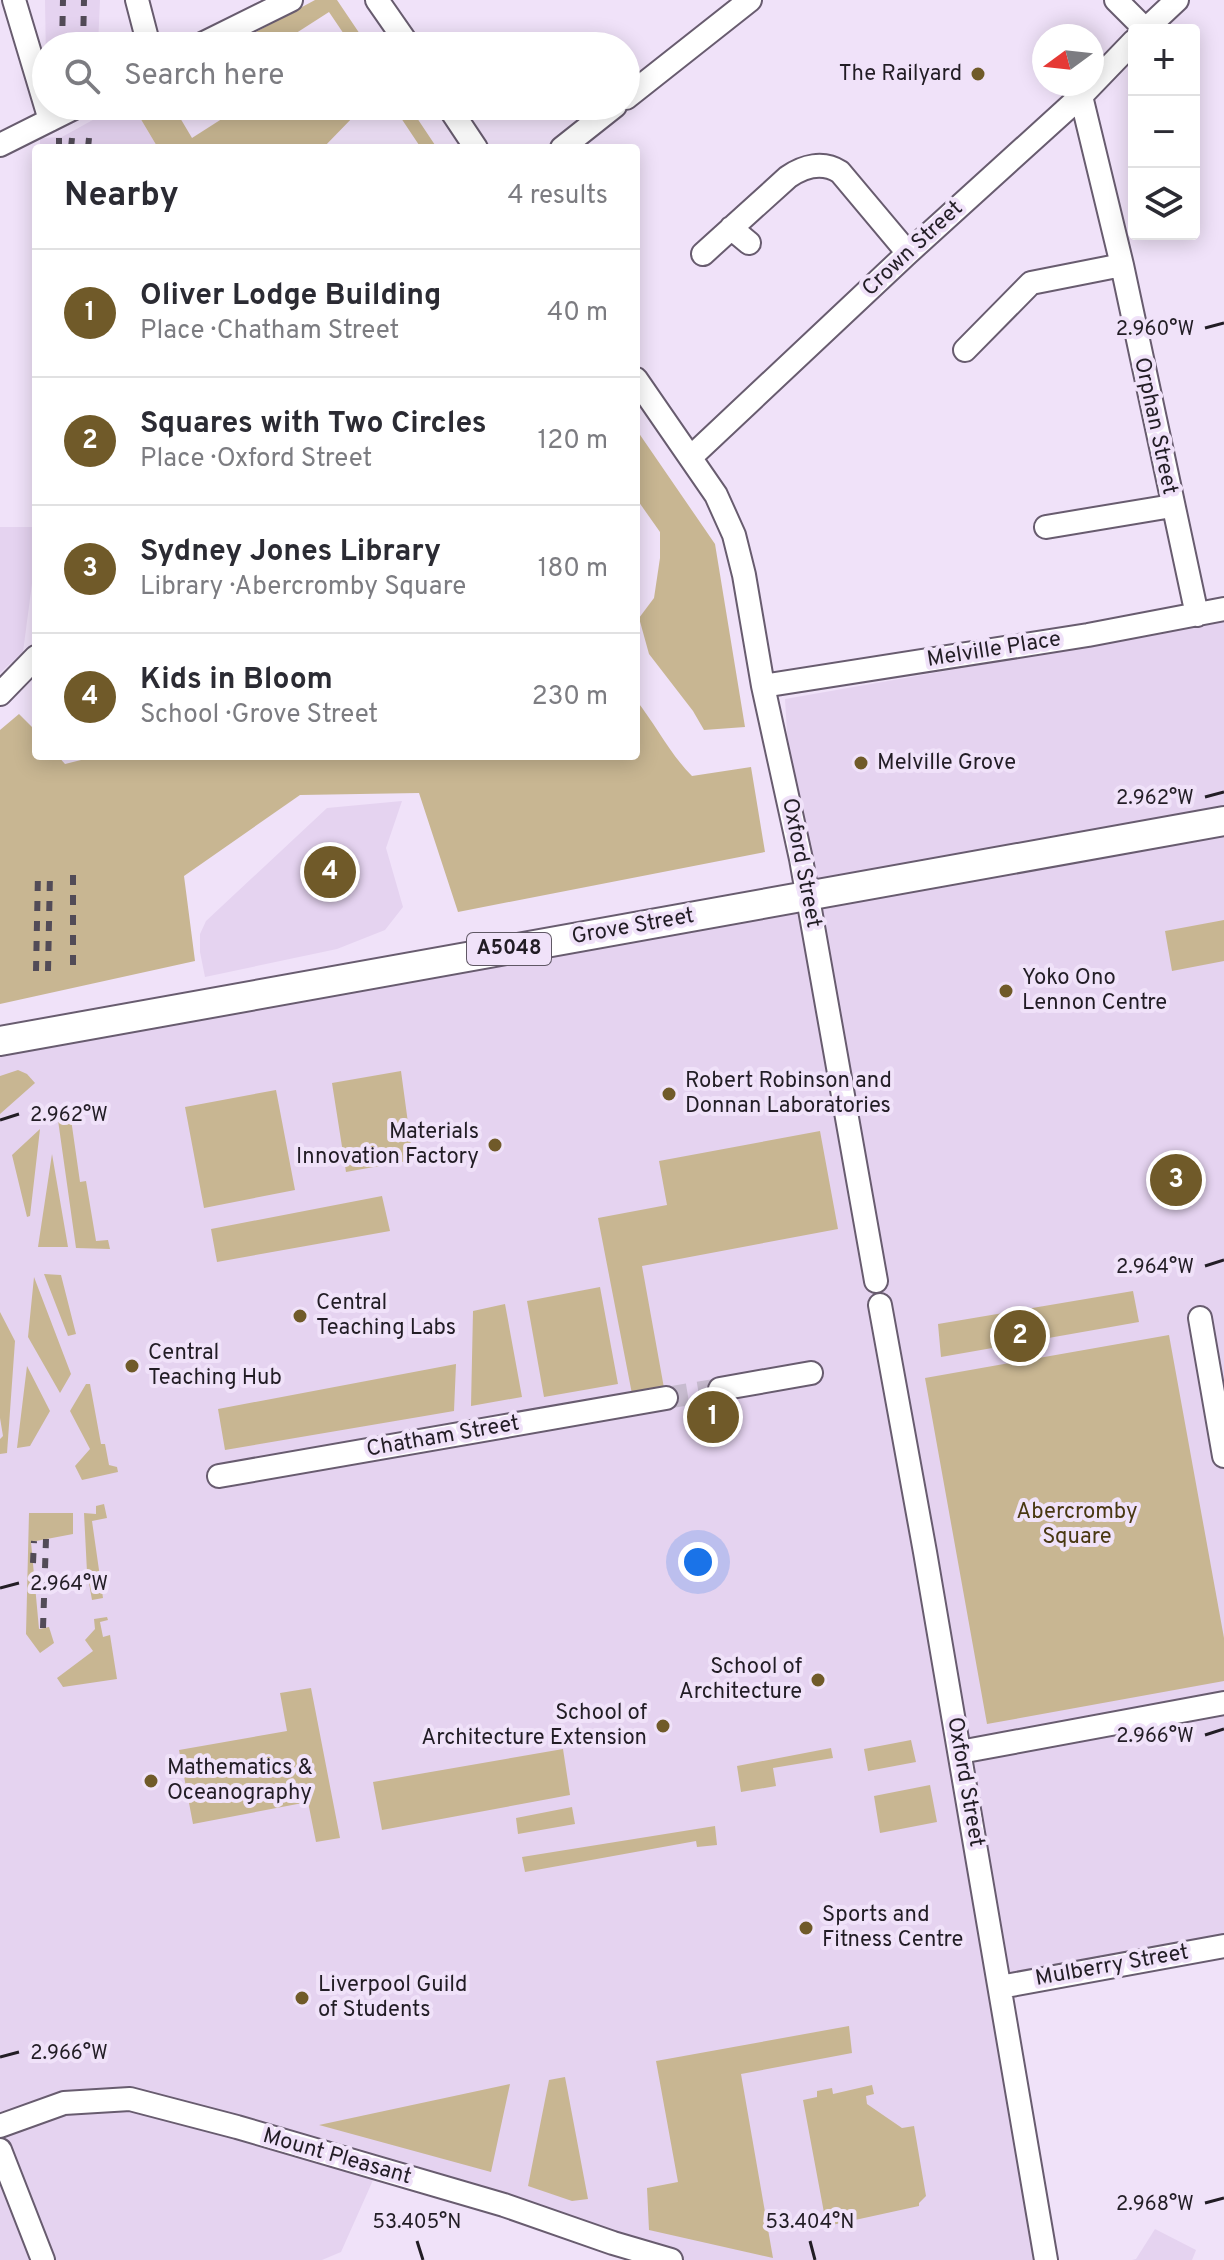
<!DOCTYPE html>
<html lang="en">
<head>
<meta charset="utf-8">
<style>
	body { margin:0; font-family:Overpass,sans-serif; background:#f2f2f3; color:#2b2b33 }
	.controls { position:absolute; right:24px; top:24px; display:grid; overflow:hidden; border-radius:8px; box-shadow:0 4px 20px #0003 }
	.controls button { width:72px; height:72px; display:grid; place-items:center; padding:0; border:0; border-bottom:2px solid #e1e1e2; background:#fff; color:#2b2b33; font:40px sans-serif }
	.compass { position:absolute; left:1032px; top:24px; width:72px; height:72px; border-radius:50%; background:#fff; box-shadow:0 4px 20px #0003; rotate:255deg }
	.you { position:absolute; left:698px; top:1562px; width:28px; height:28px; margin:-20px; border:6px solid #fff; border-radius:50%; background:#1a73e8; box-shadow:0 0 0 12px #1a73e833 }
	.badge { display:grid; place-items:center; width:52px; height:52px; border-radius:50%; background:#705a29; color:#fff; font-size:26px; font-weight:700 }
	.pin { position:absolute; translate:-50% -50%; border:4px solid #fff; box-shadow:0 2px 8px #0006 }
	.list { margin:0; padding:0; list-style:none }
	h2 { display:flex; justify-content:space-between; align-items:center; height:104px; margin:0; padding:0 32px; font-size:34px }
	h2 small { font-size:26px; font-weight:400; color:#7c7c81 }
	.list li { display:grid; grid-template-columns:52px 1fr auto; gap:24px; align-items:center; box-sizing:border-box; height:128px; padding:0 32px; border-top:2px solid #e1e1e2 }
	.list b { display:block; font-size:30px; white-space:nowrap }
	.list p { margin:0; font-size:26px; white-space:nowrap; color:#7c7c81 }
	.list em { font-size:26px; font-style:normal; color:#7c7c81 }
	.icon { flex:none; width:44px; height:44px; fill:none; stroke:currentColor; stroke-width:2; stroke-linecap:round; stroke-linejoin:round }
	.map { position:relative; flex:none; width:1224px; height:2260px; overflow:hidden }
	.search { position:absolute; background:#fff; box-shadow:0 4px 20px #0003; left:32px; top:32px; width:608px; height:88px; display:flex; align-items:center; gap:20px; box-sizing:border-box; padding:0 28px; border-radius:44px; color:#7c7c81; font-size:30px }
	.panel { position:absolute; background:#fff; box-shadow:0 4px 20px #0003; left:32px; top:144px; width:608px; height:616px; border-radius:8px }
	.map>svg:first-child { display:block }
	.built { fill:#e5d3f0 }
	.green { fill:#c8b692 }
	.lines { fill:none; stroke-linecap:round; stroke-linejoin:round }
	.minor-tunnel { stroke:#c7bbcf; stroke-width:22; stroke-dasharray:22 11; stroke-linecap:butt }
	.minor-casing { stroke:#685c6f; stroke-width:26 }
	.major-casing { stroke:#685c6f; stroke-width:32 }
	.minor { stroke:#fff; stroke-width:22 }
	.major { stroke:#fff; stroke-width:28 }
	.rail { stroke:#524b57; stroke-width:6; stroke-dasharray:10 10; stroke-linecap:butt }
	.ticks { fill:none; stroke:#221d25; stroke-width:3 }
	.poi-dot { fill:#705a29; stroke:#f0e2f9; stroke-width:3 }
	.labels { text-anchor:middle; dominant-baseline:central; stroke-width:8; stroke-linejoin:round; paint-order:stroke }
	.shield { fill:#f0e2f9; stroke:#605865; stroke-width:2 }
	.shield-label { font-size:20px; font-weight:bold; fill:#221d25 }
	.poi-label { font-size:22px; fill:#221d25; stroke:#f0e2f9; text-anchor:start }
	.street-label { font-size:22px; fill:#221d25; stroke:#f0e2f9 }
	.park-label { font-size:22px; fill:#493812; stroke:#f0e2f9 }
	.ticks-label { font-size:20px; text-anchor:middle; fill:#221d25; stroke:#f0e2f9; stroke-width:8; stroke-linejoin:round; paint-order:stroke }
</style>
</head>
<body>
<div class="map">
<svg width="1224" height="2260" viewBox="0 0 1224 2260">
	<rect width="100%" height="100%" fill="#f0e2f9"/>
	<path class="built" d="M 45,0 L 100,0 L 98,46 L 46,46 L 46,62 Z
		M 118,106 L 133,106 L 158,148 L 40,148 L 40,138 L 62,137 Z
		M 36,386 L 36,576 L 33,576 L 23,652 L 0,673 L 0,527 L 34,527 Z
		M 1224,622 L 1224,1946 L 1000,1987 L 1046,2260 L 671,2260 L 378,2169 L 341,2252 L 322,2260 L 0,2260 L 0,1046 L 807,894 L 792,813 L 785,699 Z
		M 402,801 L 386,848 L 403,907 L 385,930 L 337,949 L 205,977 L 200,952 L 200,934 L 206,921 L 327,808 Z
		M 1155,2229 L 1196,2250 L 1192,2260 L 1132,2260 L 1136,2259 Z"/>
	<path class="green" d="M 315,0 L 337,0 L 368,46 L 352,46 L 329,12 L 276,46 L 230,46 Z
		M 133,106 L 183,106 L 176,111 L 192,138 L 242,106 L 351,106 L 356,114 L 323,148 L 158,148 Z
		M 393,106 L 409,106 L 437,148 L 421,148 Z
		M 636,429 L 715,544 L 745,727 L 704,730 L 693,711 L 649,654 L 639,618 L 654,598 L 660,558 L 660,532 L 636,498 Z
		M 636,700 C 656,725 670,754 692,776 L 751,767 L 765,852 L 458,912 L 419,793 L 300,795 L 184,876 L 195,961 L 0,1004 L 0,730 L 19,714 L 36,731 L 36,756 L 58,756 L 65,764 L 97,756 L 636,756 Z
		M 1224,920 L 1224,961 L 1172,971 L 1165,931 Z
		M 18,1070 L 27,1074 L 35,1083 L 0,1114 L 0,1076 Z
		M 401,1071 L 413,1160 L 346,1172 L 332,1083 Z
		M 276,1090 L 295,1190 L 204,1208 L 185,1107 Z
		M 66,1104 L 70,1112 L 80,1182 L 86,1181 L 96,1241 L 108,1240 L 110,1249 L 76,1248 L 57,1113 Z
		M 40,1129 L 30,1216 L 27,1217 L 12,1155 Z
		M 820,1131 L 838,1229 L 642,1266 L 664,1388 L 632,1394 L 598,1218 L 667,1205 L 659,1161 Z
		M 52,1154 L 68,1247 L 38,1247 Z
		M 382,1196 L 390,1231 L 217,1262 L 211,1229 Z
		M 44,1274 L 61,1275 L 76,1334 L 68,1336 Z
		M 34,1277 L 71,1374 L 60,1393 L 28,1337 Z
		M 600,1287 L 618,1384 L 544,1397 L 527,1301 Z
		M 1133,1291 L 1139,1322 L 941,1357 L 938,1324 Z
		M 505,1304 L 522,1397 L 471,1406 L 473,1311 Z
		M 0,1312 L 15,1341 L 7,1453 L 0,1454 L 0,1439 L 3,1436 L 0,1418 Z
		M 1169,1335 L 1224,1638 L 1224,1681 L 987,1724 L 925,1378 Z
		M 456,1364 L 454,1411 L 225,1450 L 218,1409 Z
		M 27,1366 L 50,1411 L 30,1446 L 17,1448 Z
		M 86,1384 L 90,1384 L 101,1444 L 105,1444 L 109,1465 L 117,1467 L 118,1472 L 82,1480 L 75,1466 L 90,1449 L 70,1411 Z
		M 104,1504 L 107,1518 L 92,1521 L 103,1598 L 92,1600 L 87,1572 L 84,1513 L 96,1514 L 96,1506 Z
		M 29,1513 L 73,1513 L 73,1534 L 31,1542 L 39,1629 L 49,1627 L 54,1643 L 40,1653 L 26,1634 Z
		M 107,1617 L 108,1620 L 100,1622 L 103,1637 L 110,1635 L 117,1679 L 63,1687 L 57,1678 L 93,1651 L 85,1640 L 95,1629 L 94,1619 Z
		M 311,1688 L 340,1838 L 316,1842 L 308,1802 L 193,1824 L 179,1750 L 287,1731 L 280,1693 Z
		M 911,1740 L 916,1762 L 868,1771 L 864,1749 Z
		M 831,1748 L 833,1758 L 773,1768 L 776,1786 L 741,1792 L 737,1766 Z
		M 563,1749 L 570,1795 L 382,1830 L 373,1782 Z
		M 930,1785 L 937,1822 L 880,1833 L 874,1796 Z
		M 572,1807 L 575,1824 L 518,1834 L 516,1818 Z
		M 715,1826 L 717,1845 L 697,1847 L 696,1841 L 525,1872 L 522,1857 Z
		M 849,2026 L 852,2053 L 741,2074 L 773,2258 L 649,2230 L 647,2188 L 678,2182 L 656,2061 Z
		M 565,2077 L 588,2199 L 572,2201 L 528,2186 L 549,2080 Z
		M 510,2084 L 491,2172 L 319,2125 Z
		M 872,2085 L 874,2094 L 866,2096 L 867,2104 L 902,2128 L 914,2126 L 926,2196 L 919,2203 L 919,2206 L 832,2225 L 830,2217 L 825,2218 L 803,2100 L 817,2097 L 817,2091 L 832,2088 L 833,2094 Z"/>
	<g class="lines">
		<path class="minor-tunnel" d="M 666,1398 L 720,1389"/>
		<g class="minor-casing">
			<path id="minor" d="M 14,0 L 50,120
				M 137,0 L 149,46
				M 377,0 L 409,46
				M 1116,0 L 1145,29
				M 1145,30 L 1177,0
				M 198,46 L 291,0
				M 1081,96 L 1122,265 L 1197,615
				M 626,98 L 750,0
				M 448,106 L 476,148
				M 0,145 L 78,106
				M 562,148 L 615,106
				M 731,228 L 749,243
				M 703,254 L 788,177 C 804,166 823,161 840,172 L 908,253
				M 965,350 L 1031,283 L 1122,265
				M 636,379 L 716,495 L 734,535 L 744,575 L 763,686 L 801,859 L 876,1281
				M 691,457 L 908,253 L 1081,96 L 1134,41
				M 1046,527 L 1172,506
				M 763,686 L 1088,635 L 1224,609
				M 0,694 L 36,657
				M 880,1305 L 925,1552 L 1046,2260
				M 1200,1318 L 1224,1456
				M 720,1389 L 811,1373
				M 219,1476 L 666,1398
				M 960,1752 L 1224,1703
				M 1000,1987 L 1224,1946
				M 0,2126 L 64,2103 L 130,2099 L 237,2127 L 504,2205 L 613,2243 L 671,2260
				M 0,2150 L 43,2260"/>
		</g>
		<g class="major-casing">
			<path id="major" d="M 0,1041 L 1224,821"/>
		</g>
		<use href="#minor" class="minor"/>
		<use href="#major" class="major"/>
		<path class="rail" d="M 62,46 L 63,0
			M 83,46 L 84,0
			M 59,148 L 59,137
			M 71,148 L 72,138
			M 88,148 L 89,138
			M 73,875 L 73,972
			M 36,971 L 38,873
			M 48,971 L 50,874
			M 33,1563 L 34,1541
			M 43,1628 L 46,1539"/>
	</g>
	<path class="ticks" d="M 1205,328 L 1224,323M 1205,797 L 1224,792M 0,1120 L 19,1114M 1205,1266 L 1224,1260M 0,1588 L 19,1583M 1205,1735 L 1224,1729M 0,2057 L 19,2052M 1205,2203 L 1224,2198M 417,2241 L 423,2260M 810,2241 L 815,2260"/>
	<g class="poi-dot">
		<circle cx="978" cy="74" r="8"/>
		<circle cx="861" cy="763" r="8"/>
		<circle cx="1006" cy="991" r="8"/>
		<circle cx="669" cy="1094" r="8"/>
		<circle cx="495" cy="1145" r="8"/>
		<circle cx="300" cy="1316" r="8"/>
		<circle cx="132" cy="1366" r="8"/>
		<circle cx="818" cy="1680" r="8"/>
		<circle cx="663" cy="1726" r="8"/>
		<circle cx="151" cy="1781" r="8"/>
		<circle cx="806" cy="1928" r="8"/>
		<circle cx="302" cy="1998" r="8"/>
	</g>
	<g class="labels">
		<rect class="shield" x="467" y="933" width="84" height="32" rx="6"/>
		<g class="shield-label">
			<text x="509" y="949">A5048</text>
		</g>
		<g class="poi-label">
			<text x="962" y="74" text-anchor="end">The Railyard</text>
			<text x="877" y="763">Melville Grove</text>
			<text x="1022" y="978">Yoko Ono<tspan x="1022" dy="25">Lennon Centre</tspan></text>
			<text x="685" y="1081">Robert Robinson and<tspan x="685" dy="25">Donnan Laboratories</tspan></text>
			<text x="479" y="1132" text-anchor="end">Materials<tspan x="479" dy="25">Innovation Factory</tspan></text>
			<text x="316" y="1303">Central<tspan x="316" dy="25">Teaching Labs</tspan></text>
			<text x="148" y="1353">Central<tspan x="148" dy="25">Teaching Hub</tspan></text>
			<text x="802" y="1667" text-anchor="end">School of<tspan x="802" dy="25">Architecture</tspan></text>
			<text x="647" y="1713" text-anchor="end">School of<tspan x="647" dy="25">Architecture Extension</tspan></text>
			<text x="167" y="1768">Mathematics &amp;<tspan x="167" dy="25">Oceanography</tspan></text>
			<text x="822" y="1915">Sports and<tspan x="822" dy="25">Fitness Centre</tspan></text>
			<text x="318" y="1985">Liverpool Guild<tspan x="318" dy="25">of Students</tspan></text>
		</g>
		<g class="street-label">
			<text transform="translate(913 249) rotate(-43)">Crown Street</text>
			<text transform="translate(1155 426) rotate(78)">Orphan Street</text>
			<text transform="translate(994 650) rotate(-9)">Melville Place</text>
			<text transform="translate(801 863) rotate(79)">Oxford Street</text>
			<text transform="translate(633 927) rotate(-10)">Grove Street</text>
			<text transform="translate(443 1437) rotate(-10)">Chatham Street</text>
			<text transform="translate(965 1782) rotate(80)">Oxford Street</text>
			<text transform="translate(1112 1966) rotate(-10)">Mulberry Street</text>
			<text transform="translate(337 2157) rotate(16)">Mount Pleasant</text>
		</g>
		<g class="park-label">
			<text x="1077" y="1512">Abercromby<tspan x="1077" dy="25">Square</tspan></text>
		</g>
	</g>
	<g class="ticks-label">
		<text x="1155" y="335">2.960°W</text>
		<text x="1155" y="804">2.962°W</text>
		<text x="69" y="1121">2.962°W</text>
		<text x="1155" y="1273">2.964°W</text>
		<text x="69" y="1590">2.964°W</text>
		<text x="1155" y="1742">2.966°W</text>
		<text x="69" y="2059">2.966°W</text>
		<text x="1155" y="2210">2.968°W</text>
		<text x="417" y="2228">53.405°N</text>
		<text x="810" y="2228">53.404°N</text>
	</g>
</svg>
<div class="controls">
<button>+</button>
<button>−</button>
<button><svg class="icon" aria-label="layers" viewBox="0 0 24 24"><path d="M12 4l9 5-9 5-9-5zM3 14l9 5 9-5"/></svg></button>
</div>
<svg class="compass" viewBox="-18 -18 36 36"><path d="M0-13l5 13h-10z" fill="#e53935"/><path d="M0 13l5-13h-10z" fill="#7c7c81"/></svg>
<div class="you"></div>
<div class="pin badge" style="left:713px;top:1417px">1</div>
<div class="pin badge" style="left:1020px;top:1336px">2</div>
<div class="pin badge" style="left:1176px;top:1180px">3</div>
<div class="pin badge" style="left:330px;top:872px">4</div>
<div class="search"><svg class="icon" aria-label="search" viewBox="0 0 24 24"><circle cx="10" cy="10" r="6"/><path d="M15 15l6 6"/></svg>Search here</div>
<section class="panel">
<h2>Nearby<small>4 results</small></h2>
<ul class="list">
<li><span class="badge">1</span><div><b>Oliver Lodge Building</b><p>Place · Chatham Street</p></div><em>40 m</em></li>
<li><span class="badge">2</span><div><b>Squares with Two Circles</b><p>Place · Oxford Street</p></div><em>120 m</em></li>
<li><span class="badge">3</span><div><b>Sydney Jones Library</b><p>Library · Abercromby Square</p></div><em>180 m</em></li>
<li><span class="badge">4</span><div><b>Kids in Bloom</b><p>School · Grove Street</p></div><em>230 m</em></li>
</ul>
</section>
</div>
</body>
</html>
